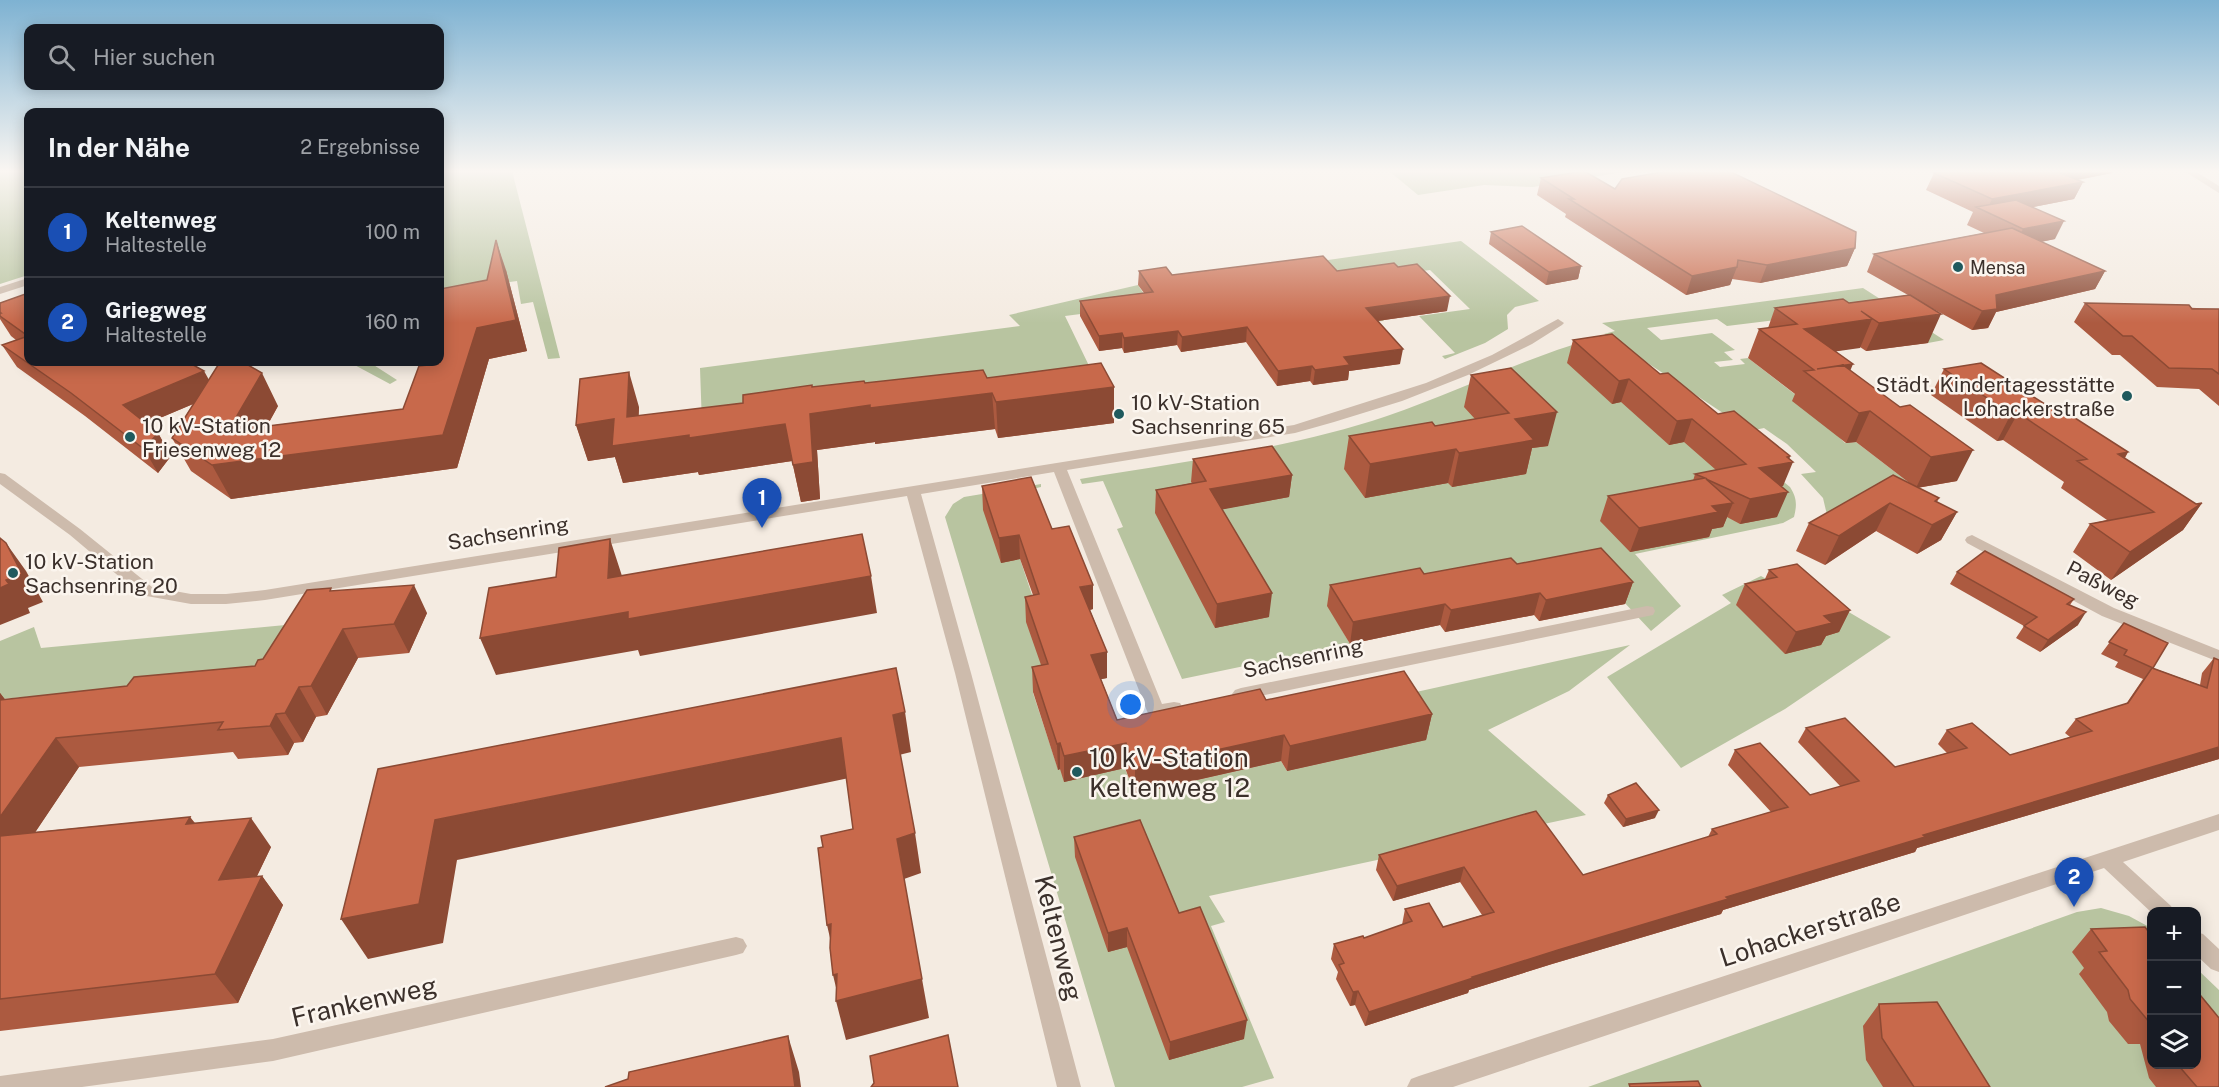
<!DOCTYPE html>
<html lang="de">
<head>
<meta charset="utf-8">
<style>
	body { margin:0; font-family:"Public Sans",sans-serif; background:#20242c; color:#f1f3f6 }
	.controls { position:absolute; right:18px; bottom:18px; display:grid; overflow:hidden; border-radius:12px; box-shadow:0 3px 15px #0003 }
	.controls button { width:54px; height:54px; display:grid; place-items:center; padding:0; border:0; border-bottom:2px solid #363941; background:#171b24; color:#f1f3f6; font:30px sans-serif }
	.you { position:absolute; left:1131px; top:705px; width:21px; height:21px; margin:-15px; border:4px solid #fff; border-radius:50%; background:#1a73e8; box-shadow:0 0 0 9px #1a73e833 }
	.badge { display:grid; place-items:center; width:39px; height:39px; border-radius:50%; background:#92aeb2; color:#fff; font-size:20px; font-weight:700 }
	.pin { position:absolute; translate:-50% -50px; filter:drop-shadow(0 2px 3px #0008) }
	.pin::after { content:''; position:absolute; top:32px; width:21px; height:18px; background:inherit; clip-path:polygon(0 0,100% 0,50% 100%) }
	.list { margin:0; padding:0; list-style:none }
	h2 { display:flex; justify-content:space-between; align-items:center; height:78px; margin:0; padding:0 24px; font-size:26px }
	h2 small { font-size:20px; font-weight:400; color:#9ea1a6 }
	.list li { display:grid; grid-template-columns:39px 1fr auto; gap:18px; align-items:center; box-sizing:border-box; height:90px; padding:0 24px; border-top:2px solid #363941 }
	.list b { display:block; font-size:22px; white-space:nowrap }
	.list p { margin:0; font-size:20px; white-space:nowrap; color:#9ea1a6 }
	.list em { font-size:20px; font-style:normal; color:#9ea1a6 }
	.icon { flex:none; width:33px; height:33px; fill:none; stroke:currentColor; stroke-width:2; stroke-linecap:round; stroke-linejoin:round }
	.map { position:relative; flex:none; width:2219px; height:1087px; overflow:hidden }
	.search { position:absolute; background:#171b24; box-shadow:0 3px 15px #0003; left:24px; top:24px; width:420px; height:66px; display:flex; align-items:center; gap:15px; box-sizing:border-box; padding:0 21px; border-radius:12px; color:#9ea1a6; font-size:22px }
	.panel { position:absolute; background:#171b24; box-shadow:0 3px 15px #0003; left:24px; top:108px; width:420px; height:258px; border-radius:12px }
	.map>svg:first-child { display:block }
	.green { fill:#b8c4a0 }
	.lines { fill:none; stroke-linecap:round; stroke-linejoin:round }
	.minor { fill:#cdbbac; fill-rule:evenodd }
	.tertiary { fill:#cdbbac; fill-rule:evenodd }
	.wall { fill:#ac5a40 }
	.shaded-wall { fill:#8c4a34 }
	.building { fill:#c8694b; stroke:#8c4a34; stroke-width:1.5 }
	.poi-dot { fill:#1f5a5e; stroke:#fbf5ee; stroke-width:2 }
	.labels { text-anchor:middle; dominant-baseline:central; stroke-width:5; stroke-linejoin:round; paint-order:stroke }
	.far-poi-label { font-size:18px; fill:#3b302b; stroke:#fbf5ee; text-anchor:start }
	.poi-label { font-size:21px; fill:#3b302b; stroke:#fbf5ee; text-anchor:start }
	.street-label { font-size:21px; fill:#3b302b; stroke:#fbf5ee }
	.near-poi-label { font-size:26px; fill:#3b302b; stroke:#fbf5ee; text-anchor:start }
	.near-street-label { font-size:26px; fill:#3b302b; stroke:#fbf5ee }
</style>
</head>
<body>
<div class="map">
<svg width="2219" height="1087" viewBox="0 0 2219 1087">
	<rect width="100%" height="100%" fill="#f4ebe1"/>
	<path class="green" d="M 0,171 L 28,171 L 28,275 L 0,284 Z
		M 440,171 L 512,171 L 560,358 L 548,359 L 533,302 L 521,304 L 517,281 L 494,284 L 440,315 Z
		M 1389,171 L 1629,171 L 1533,187 L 1484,185 L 1418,195 Z
		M 1461,241 L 1539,301 L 1515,307 L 1507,315 L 1508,329 L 1485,343 L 1445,359 L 1442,356 L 1455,353 L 1419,316 L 1470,309 L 1430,270 L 1352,280 L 1384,321 L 1368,322 L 1314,262 Z
		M 1138,285 L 1151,305 L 1065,316 L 1093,374 L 702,425 L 700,368 L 1020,326 L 1009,315 Z
		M 1863,288 L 1944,340 L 1928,343 L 1856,310 L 1727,326 L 1717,319 L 1647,328 L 1661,340 L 1712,333 L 1735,350 L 1724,352 L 1733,360 L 1714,362 L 1720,367 L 1745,364 L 1740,359 L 1748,358 L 1801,399 L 1845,443 L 1856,442 L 1916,488 L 1827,515 L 1823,498 L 1801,474 L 1816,472 L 1787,444 L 1764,428 L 1750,431 L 1604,334 L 1615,331 L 1602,323 Z
		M 1592,339 L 1725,434 L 1790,487 C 1797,498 1797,505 1794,517 L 1783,523 L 1635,554 L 1681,606 L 1651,631 L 1594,570 L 1328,606 L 1350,644 L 1182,679 L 1117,529 L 1123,527 L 1103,481 L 1082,484 L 1080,479 C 1182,462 1289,449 1387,416 C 1457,392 1522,359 1592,339 Z
		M 349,362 L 369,362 L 397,380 L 390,384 Z
		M 1041,484 L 1041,487 L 1028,490 L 1020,559 L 1040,619 L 1049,689 L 1033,693 L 1058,769 L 1120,756 L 1135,794 L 1281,761 L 1287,771 L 1425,740 L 1398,696 L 1630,645 L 1569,691 L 1488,730 L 1586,815 L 1209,896 L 1225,922 L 1211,926 L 1274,1078 L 1242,1087 L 1115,1087 L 945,517 L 953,504 L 964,497 Z
		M 1761,576 L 1777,585 L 1803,585 L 1891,637 L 1785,709 L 1681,768 L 1607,677 L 1731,603 L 1722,595 Z
		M 296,624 L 264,678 L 0,699 L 0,641 L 34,627 L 41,648 Z
		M 2101,908 L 2129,916 L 2151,928 L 2152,1064 L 2196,1064 L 2197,969 L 2219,990 L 2219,1087 L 1588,1087 L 2077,912 Z"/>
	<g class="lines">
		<path class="minor" d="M 2184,171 L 2195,171 L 2219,186 L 2219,193 Z
			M 1558,319 L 1564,323 L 1562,325 L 1532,344 L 1468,375 L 1402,401 L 1334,422 L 1295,433 L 1067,470 L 1162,704 L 1174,702 L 1180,703 L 1183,708 L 1180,713 C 1171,715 1160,719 1150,716 L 1147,711 L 1054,472 L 921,494 L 971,673 L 1081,1087 L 1057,1087 L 955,673 L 907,496 L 265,600 L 226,604 L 191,604 L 141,595 L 70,535 L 0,484 L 0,473 L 5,474 L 80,529 L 152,587 L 191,594 L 226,594 L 265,590 L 1294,425 L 1426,383 L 1492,355 Z
			M 1972,535 L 2114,608 L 2219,650 L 2219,662 L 2102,616 L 1967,543 L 1965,540 L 1967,537 Z
			M 1647,606 L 1653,607 L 1655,611 L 1653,615 L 1241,700 L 1235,698 L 1232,694 L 1235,690 L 1241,688 Z
			M 2219,814 L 2219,830 L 2123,862 L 2171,906 L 2174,912 L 2152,912 L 2152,913 L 2104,868 L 1453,1087 L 1407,1087 L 1411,1079 L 1419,1076 Z
			M 2196,932 L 2203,934 L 2219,949 L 2219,972 L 2211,969 L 2196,955 Z
			M 736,937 L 743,939 L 747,946 L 743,953 L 736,955 L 273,1061 L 82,1087 L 0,1087 L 0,1076 L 273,1039 Z"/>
		<path class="tertiary" d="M 28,278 L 28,285 L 0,294 L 0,287 Z"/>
	</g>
	<path class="wall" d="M 1949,171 L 2113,171 L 2112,173 L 2078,180 L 2083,182 L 2074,199 L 2033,207 L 2055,239 L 2041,242 L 2105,271 L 2095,289 L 1996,312 L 1988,328 L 1972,330 L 1926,305 L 1928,343 L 1866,351 L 1860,347 L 1836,351 L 1850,371 L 1957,481 L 1917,488 L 1939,498 L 1937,502 L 1957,512 L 1941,540 L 1917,554 L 1876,531 L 1825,565 L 1796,551 L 1809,523 L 1912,485 L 1856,442 L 1846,443 L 1792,401 L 1795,394 L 1748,358 L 1759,329 L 1768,328 L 1775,308 L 1849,303 L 1908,295 L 1867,272 L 1874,254 L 1984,233 L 1967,225 L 1973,212 L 1926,190 L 1934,173 Z
		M 1541,178 L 1615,189 L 1855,248 L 1847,266 L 1760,283 L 1732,279 L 1730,285 L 1686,295 L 1565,217 L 1566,214 L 1537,195 Z
		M 1491,232 L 1581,266 L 1578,279 L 1546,285 L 1489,244 Z
		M 506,270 L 527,351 L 489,359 L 457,468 L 231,499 L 191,471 L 172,438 L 193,404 L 146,424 L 158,433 L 171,456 L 158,473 L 85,416 L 17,367 L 2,345 L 16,340 L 11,336 L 0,319 L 0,303 L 278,406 L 267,426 L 403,409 L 438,364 L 487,280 Z
		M 1139,271 L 1172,275 L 1337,271 L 1447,311 L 1377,321 L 1400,364 L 1349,371 L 1348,380 L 1313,385 L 1310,381 L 1277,386 L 1246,342 L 1181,352 L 1177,345 L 1124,353 L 1122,348 L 1099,351 L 1080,316 L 1080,301 L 1144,293 L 1138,285 Z
		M 2085,303 L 2219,309 L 2219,406 L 2199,389 L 2157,387 L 2120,355 L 2112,355 L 2074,322 Z
		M 1573,340 L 1660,374 L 1718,414 L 1790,456 L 1783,486 L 1781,486 L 1777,517 L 1740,524 L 1727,517 L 1723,527 L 1712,529 L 1709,537 L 1630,552 L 1600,521 L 1608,496 L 1693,481 L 1695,474 L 1716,470 L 1684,442 L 1669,445 L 1621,402 L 1612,404 L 1567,363 Z
		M 1944,369 L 2051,408 L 2128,452 L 2125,458 L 2196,504 L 2202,503 L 2183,530 L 2111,580 L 2073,552 L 2090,524 L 2107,520 L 2061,488 L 2064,482 L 2003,440 L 1997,441 L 1931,395 Z
		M 1471,375 L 1548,446 L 1532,448 L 1526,474 L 1452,487 L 1448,483 L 1365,498 L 1344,469 L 1349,436 L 1435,426 L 1475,419 L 1464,407 Z
		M 865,383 L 1114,387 L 1114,423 L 998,438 L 995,429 L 875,444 L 875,442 L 817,450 L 820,499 L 801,502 L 792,461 L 699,475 L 698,472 L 623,483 L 615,457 L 588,461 L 576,425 L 639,407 L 638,416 L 743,403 L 812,387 Z
		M 1193,459 L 1292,475 L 1289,497 L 1222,509 L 1269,617 L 1215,628 L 1155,513 L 1156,490 L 1192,483 L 1191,482 Z
		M 982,486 L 1052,529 L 1093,609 L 1090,610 L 1107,652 L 1107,678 L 1101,679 L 1117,720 L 1266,700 L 1432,714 L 1426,740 L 1287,771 L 1281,761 L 1135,794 L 1125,768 L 1064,782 L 1060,769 L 1058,770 L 1033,692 L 1032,667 L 1041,665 L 1026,622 L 1025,597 L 1033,595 L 1020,559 L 1001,563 L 983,510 Z
		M 1517,564 L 1633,582 L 1625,604 L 1539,621 L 1534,615 L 1445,632 L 1440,625 L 1350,644 L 1327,606 L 1330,585 Z
		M 1769,570 L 1850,610 L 1839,632 L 1826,636 L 1821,645 L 1785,654 L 1736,605 L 1745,584 L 1765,579 Z
		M 1957,572 L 2074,599 L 2070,605 L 2078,625 L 2040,652 L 2016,638 L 2024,626 L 1950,584 Z
		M 333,591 L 427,613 L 409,653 L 358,658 L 327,715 L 316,717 L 303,742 L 294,743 L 288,755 L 238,759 L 233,752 L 79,767 L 35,832 L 190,817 L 195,823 L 271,847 L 257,876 L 262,876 L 283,905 L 238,1003 L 0,1031 L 0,693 L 5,700 L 127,686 L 255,666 L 263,659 Z
		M 2124,623 L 2153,668 L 2200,685 L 2202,673 L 2214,658 L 2219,759 L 1917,848 L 1915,852 L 1723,910 L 1721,914 L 1552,964 L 1469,990 L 1468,993 L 1365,1026 L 1355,1005 L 1350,1006 L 1336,979 L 1338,972 L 1331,959 L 1334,944 L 1364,938 L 1402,925 L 1405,909 L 1443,927 L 1482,915 L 1460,882 L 1393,901 L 1376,870 L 1379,855 L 1583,875 L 1708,837 L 1712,829 L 1771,812 L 1728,765 L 1735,750 L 1810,795 L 1841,787 L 1798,742 L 1806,728 L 1895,767 L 1947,753 L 1938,744 L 1947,730 L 2010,755 L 2070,737 L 2065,733 L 2076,719 L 2126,704 L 2143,679 L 2115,667 L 2118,662 L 2101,654 Z
		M 1608,795 L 1655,818 L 1623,827 L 1604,803 Z
		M 1074,837 L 1179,913 L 1244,1039 L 1169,1060 L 1127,947 L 1108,952 L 1075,857 Z
		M 2091,929 L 2151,935 L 2151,1065 L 2196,1065 L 2219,1087 L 2156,1087 L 2149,1078 L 2140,1044 L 2128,1044 L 2109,1021 L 2107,1012 L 2079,974 L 2084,968 L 2072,952 Z
		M 1879,1004 L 1990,1087 L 1883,1087 L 1866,1060 L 1863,1026 Z"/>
	<path class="shaded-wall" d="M 2052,171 L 2113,171 L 2112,173 L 2044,186 Z
		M 2083,182 L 2074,199 L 1992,215 L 1986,212 L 1992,199 Z
		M 2064,221 L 2055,239 L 2014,247 L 2023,229 Z
		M 496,240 L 506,270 L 527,351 L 489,359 L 457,468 L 231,499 L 212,465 L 228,431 L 262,373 L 278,406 L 248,460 L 443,435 L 477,328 Z
		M 1855,248 L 1847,266 L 1760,283 L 1767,265 Z
		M 1581,266 L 1578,279 L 1546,285 L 1549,272 Z
		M 1737,267 L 1730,285 L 1686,295 L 1692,276 Z
		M 2105,271 L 2095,289 L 1996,312 L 1988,328 L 1972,330 L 1982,311 L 1996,295 Z
		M 1450,296 L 1447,311 L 1363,323 L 1366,308 Z
		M 1941,314 L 1928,343 L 1866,351 L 1879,323 Z
		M 1872,319 L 1860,348 L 1796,357 L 1804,329 Z
		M 1247,327 L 1246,342 L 1181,352 L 1182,337 Z
		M 1178,331 L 1177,345 L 1124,353 L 1124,338 Z
		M 1122,333 L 1122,348 L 1099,351 L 1099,336 Z
		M 1403,349 L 1400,364 L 1349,371 L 1348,380 L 1313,385 L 1315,370 L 1344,357 Z
		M 1853,364 L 1841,393 L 1817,369 Z
		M 1312,366 L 1310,381 L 1277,386 L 1278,371 Z
		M 204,371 L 217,394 L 136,428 L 123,405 Z
		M 629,372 L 639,407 L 638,442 L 689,435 L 785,424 L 792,461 L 699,475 L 698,472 L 623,483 L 615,457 L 588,461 L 576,425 L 627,417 Z
		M 1629,379 L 1621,402 L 1612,404 L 1619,381 Z
		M 1114,387 L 1114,423 L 998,438 L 996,402 Z
		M 992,393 L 995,429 L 875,444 L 875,442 L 817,450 L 820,499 L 801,502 L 793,465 L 810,414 L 870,405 Z
		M 1870,411 L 1856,442 L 1846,443 L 1859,413 Z
		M 1557,412 L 1548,446 L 1532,448 L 1526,474 L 1452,487 L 1459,453 L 1515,419 Z
		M 2018,413 L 2003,440 L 1997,441 L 2011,414 Z
		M 1692,419 L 1684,442 L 1669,445 L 1677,421 Z
		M 158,433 L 171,456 L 158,473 L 144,449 Z
		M 1456,449 L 1448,483 L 1365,498 L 1370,464 Z
		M 1973,450 L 1957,481 L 1916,488 L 1931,457 Z
		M 2128,452 L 2111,479 L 2118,454 Z
		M 1790,456 L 1787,463 L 1793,462 L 1783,486 L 1749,492 L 1759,468 Z
		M 1292,475 L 1289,497 L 1209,512 L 1210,489 Z
		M 1788,492 L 1777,517 L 1740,524 L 1750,499 Z
		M 1733,503 L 1723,527 L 1712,529 L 1709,537 L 1630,552 L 1639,528 L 1712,506 Z
		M 1890,503 L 1876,531 L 1825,565 L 1839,536 Z
		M 2202,503 L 2183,530 L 2111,580 L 2130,552 Z
		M 1957,512 L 1941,540 L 1917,554 L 1932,525 Z
		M 1019,535 L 1020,559 L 1001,563 L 999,538 Z
		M 610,539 L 622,576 L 871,576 L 877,613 L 640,656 L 638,650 L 496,675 L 480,638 L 608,578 Z
		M 6,543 L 26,571 L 43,602 L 28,608 L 30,613 L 0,625 L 0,588 Z
		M 1633,582 L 1625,604 L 1539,621 L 1546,600 Z
		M 414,585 L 427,613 L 409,653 L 394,624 Z
		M 1093,585 L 1093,609 L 1081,612 L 1080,587 Z
		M 1272,593 L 1269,617 L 1215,628 L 1217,604 Z
		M 1540,593 L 1534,615 L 1445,632 L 1451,610 Z
		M 1445,604 L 1440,625 L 1350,644 L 1353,622 Z
		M 1850,610 L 1839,632 L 1826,636 L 1821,645 L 1785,654 L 1796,632 L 1824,616 Z
		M 2086,612 L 2078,625 L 2040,652 L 2048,640 Z
		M 343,629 L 358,658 L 327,715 L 311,686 Z
		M 1107,652 L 1107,678 L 1092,681 L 1091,655 Z
		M 299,687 L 316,717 L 303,742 L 285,713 Z
		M 0,693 L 20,718 L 0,718 Z
		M 905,712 L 911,752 L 899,755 L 893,715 Z
		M 276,714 L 294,743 L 288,755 L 270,726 Z
		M 1432,714 L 1426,740 L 1287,771 L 1290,746 Z
		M 1284,735 L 1281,761 L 1135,794 L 1135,768 Z
		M 56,738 L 79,767 L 12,867 L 0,853 L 0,817 Z
		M 841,738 L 849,778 L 457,860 L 443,943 L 368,959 L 341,919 L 435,820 Z
		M 1060,743 L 1060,769 L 1058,770 L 1057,744 Z
		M 1126,743 L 1125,768 L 1064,782 L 1064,756 Z
		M 2219,747 L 2219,759 L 1917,848 L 1915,852 L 1723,910 L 1721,914 L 1552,964 L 1469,990 L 1468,993 L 1365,1026 L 1369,1012 L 1472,977 L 1923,835 Z
		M 1659,810 L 1655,818 L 1623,827 L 1626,819 Z
		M 190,817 L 211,846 L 186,824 Z
		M 251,818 L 271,847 L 241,909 L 219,880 Z
		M 915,833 L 921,873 L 904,879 L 897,839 Z
		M 1464,867 L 1460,882 L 1393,901 L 1397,886 Z
		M 262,876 L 283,905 L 238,1003 L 215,974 Z
		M 831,924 L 836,964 L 827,925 Z
		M 1127,928 L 1127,947 L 1108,952 L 1108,933 Z
		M 837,974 L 922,979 L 929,1018 L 846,1040 L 836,1001 L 839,1000 L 833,975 Z
		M 1358,991 L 1355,1005 L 1350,1006 L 1353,992 Z
		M 1247,1020 L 1244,1039 L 1169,1060 L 1170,1042 Z
		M 788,1036 L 799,1072 L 801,1087 L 795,1087 Z"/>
	<path class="building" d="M 1584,171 L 1615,189 L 1622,179 L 1668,171 L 1729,171 L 1856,232 L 1855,248 L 1767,265 L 1738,260 L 1737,267 L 1692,276 L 1569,199 L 1574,199 L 1541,178 Z
		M 1949,171 L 2055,171 L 2083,182 L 1992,199 L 1934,173 Z
		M 2016,200 L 2064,221 L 2023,229 L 1976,207 Z
		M 1522,226 L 1581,266 L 1549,272 L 1491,232 Z
		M 2012,228 L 2105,271 L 1996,295 L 1997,309 L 1982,311 L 1874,254 Z
		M 496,240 L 516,320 L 477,328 L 443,435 L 212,465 L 172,438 L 220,362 L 243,362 L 262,373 L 228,431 L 403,409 L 419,366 L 438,364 L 438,362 L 440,362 L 440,289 L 487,280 Z
		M 1323,256 L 1337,271 L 1394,263 L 1398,267 L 1417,264 L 1450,296 L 1366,308 L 1403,349 L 1344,357 L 1350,365 L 1315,370 L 1312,366 L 1278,371 L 1247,327 L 1182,337 L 1178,331 L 1124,338 L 1122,333 L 1099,336 L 1080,301 L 1153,292 L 1139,271 L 1166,267 L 1172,275 Z
		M 28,293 L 28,336 L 0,316 L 0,313 L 1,313 L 0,312 L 0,303 Z
		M 1910,295 L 1941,314 L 1879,323 L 1861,311 L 1872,319 L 1804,329 L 1853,364 L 1817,369 L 1843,365 L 1900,407 L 1910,405 L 1973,450 L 1931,457 L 1870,411 L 1859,413 L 1804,371 L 1814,370 L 1759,329 L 1797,324 L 1775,308 L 1843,299 L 1849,303 Z
		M 2085,303 L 2189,305 L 2192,309 L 2219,309 L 2219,374 L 2212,369 L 2169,368 L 2132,336 L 2123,336 Z
		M 1612,334 L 1660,374 L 1668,373 L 1718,414 L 1734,411 L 1790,456 L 1787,457 L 1793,462 L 1759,468 L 1788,492 L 1750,499 L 1706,479 L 1733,503 L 1712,506 L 1718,512 L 1639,528 L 1608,496 L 1705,478 L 1695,474 L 1746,464 L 1692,419 L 1677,421 L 1629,379 L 1619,381 L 1573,340 Z
		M 28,336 L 28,362 L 188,362 L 204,371 L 123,405 L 158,433 L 144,449 L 71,393 L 2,345 Z
		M 1101,363 L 1114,387 L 996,402 L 992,393 L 870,408 L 870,405 L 810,414 L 813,462 L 793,465 L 785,424 L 689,438 L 689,435 L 612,446 L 614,419 L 576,425 L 580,379 L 629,372 L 627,417 L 743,403 L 743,395 L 812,385 L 812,387 L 864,381 L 865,383 L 983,370 L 987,378 Z
		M 1981,363 L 2051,408 L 2058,407 L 2128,452 L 2118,454 L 2196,504 L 2202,503 L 2130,552 L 2090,524 L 2154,512 L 2077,461 L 2087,459 L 2018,413 L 2011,414 L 1944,369 Z
		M 1511,368 L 1557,412 L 1515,419 L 1534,440 L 1459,453 L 1456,449 L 1370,464 L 1349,436 L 1432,422 L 1435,426 L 1509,413 L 1471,375 Z
		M 1272,446 L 1292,475 L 1210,489 L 1272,593 L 1217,604 L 1156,490 L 1206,481 L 1193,459 Z
		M 1893,475 L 1939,498 L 1935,501 L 1957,512 L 1932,525 L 1890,503 L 1839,536 L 1809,523 Z
		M 1031,477 L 1052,529 L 1069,526 L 1093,585 L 1080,587 L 1107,652 L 1091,655 L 1117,720 L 1260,689 L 1266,700 L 1404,671 L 1432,714 L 1290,746 L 1284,735 L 1135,768 L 1126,743 L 1064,756 L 1060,743 L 1057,744 L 1032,667 L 1048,664 L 1025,597 L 1039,594 L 1019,535 L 999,538 L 982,486 Z
		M 862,534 L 871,576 L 628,619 L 628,612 L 480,638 L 489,588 L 556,577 L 559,548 L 610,539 L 608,578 Z
		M 0,538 L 6,543 L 22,574 L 6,580 L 9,584 L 0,588 Z
		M 1601,548 L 1633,582 L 1546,600 L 1540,593 L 1451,610 L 1445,604 L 1353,622 L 1330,585 L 1420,568 L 1424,574 L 1511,558 L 1517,564 Z
		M 1985,551 L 2074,599 L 2067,604 L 2086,612 L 2048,640 L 2024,626 L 2037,617 L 1957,572 Z
		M 1797,564 L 1850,610 L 1824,616 L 1832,623 L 1796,632 L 1745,584 L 1777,577 L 1769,570 Z
		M 414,585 L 394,624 L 343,629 L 311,686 L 299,687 L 285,713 L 276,714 L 270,726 L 218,730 L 223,722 L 56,738 L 0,817 L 0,700 L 127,686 L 134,677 L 255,666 L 258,660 L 263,659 L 307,590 L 331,588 L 330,591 Z
		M 2124,623 L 2168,643 L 2153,668 L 2124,655 L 2127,650 L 2109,642 Z
		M 2214,658 L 2219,660 L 2219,747 L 1923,835 L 1925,837 L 1726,897 L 1728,899 L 1558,950 L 1472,977 L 1473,978 L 1369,1012 L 1358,991 L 1353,992 L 1339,965 L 1344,963 L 1334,944 L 1363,936 L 1364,938 L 1412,921 L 1405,909 L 1429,903 L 1443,927 L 1494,912 L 1464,867 L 1397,886 L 1379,855 L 1536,811 L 1583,875 L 1717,834 L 1712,829 L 1788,807 L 1735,750 L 1760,743 L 1810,795 L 1859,781 L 1806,728 L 1845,718 L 1895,767 L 1967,748 L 1947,730 L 1972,723 L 2010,755 L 2092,731 L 2076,719 L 2128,703 L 2152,668 L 2207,688 Z
		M 896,668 L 905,712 L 893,715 L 915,833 L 897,839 L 922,979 L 836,1001 L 837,974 L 833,975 L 830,948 L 831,924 L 827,925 L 818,848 L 823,847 L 821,836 L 853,829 L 841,738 L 435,820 L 419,904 L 341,919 L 378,769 Z
		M 1636,783 L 1659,810 L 1626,819 L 1608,795 Z
		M 190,817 L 186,824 L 251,818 L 219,880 L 262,876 L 215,974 L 0,999 L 0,836 Z
		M 1140,820 L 1179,913 L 1200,907 L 1247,1020 L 1170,1042 L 1127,928 L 1108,933 L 1074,837 Z
		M 2145,927 L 2151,935 L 2151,1023 L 2150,1023 L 2130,999 L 2128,990 L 2099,952 L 2107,951 L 2091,929 Z
		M 2196,990 L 2219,1018 L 2219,1087 L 2197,1087 L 2178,1065 L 2196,1065 Z
		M 1937,1002 L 1990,1087 L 1914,1087 L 1882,1038 L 1879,1004 Z
		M 948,1035 L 958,1087 L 871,1087 L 874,1083 L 870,1056 Z
		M 788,1036 L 795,1087 L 605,1087 L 628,1079 L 629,1072 Z
		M 1698,1081 L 1701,1087 L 1630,1087 L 1629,1084 Z"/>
	<linearGradient id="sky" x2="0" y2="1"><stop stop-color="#7eb2d2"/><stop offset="0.53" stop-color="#faf6f2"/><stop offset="1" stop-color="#faf6f2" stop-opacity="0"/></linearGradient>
	<rect width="2219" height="323" fill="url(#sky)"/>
	<g class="poi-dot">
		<circle cx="1958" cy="267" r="6"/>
		<circle cx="2127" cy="396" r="6"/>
		<circle cx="1119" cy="414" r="6"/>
		<circle cx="130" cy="437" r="6"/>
		<circle cx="13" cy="573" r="6"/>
		<circle cx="1077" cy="772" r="6"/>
	</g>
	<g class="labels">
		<g class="far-poi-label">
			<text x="1970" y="267">Mensa</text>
		</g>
		<g class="poi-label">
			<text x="2115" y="384" text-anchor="end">Städt. Kindertagesstätte<tspan x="2115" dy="24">Lohackerstraße</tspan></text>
			<text x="1131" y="402">10 kV-Station<tspan x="1131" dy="24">Sachsenring 65</tspan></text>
			<text x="142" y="425">10 kV-Station<tspan x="142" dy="24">Friesenweg 12</tspan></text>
			<text x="25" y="561">10 kV-Station<tspan x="25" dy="24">Sachsenring 20</tspan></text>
		</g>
		<g class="street-label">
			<text transform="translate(508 533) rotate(-9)">Sachsenring</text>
			<text transform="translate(2103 584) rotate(27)">Paßweg</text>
			<text transform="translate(1303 658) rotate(-12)">Sachsenring</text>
		</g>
		<g class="near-poi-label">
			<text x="1089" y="757">10 kV-Station<tspan x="1089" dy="30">Keltenweg 12</tspan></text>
		</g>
		<g class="near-street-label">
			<text transform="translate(1810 929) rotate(-18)">Lohackerstraße</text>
			<text transform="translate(1059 938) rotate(76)">Keltenweg</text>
			<text transform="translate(364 1001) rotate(-13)">Frankenweg</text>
		</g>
	</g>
</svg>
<div class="controls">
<button>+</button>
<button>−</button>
<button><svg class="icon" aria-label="layers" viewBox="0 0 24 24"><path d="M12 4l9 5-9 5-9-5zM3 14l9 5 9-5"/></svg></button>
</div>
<div class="you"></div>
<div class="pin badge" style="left:762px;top:528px;background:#1a4fb4">1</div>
<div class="pin badge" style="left:2074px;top:907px;background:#1a4fb4">2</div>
<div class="search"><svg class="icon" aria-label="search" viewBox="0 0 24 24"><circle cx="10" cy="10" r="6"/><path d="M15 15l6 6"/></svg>Hier suchen</div>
<section class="panel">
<h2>In der Nähe<small>2 Ergebnisse</small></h2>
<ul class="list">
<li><span class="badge" style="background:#1a4fb4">1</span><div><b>Keltenweg</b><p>Haltestelle</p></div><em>100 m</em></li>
<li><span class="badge" style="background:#1a4fb4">2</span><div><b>Griegweg</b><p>Haltestelle</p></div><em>160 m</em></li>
</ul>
</section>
</div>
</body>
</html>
